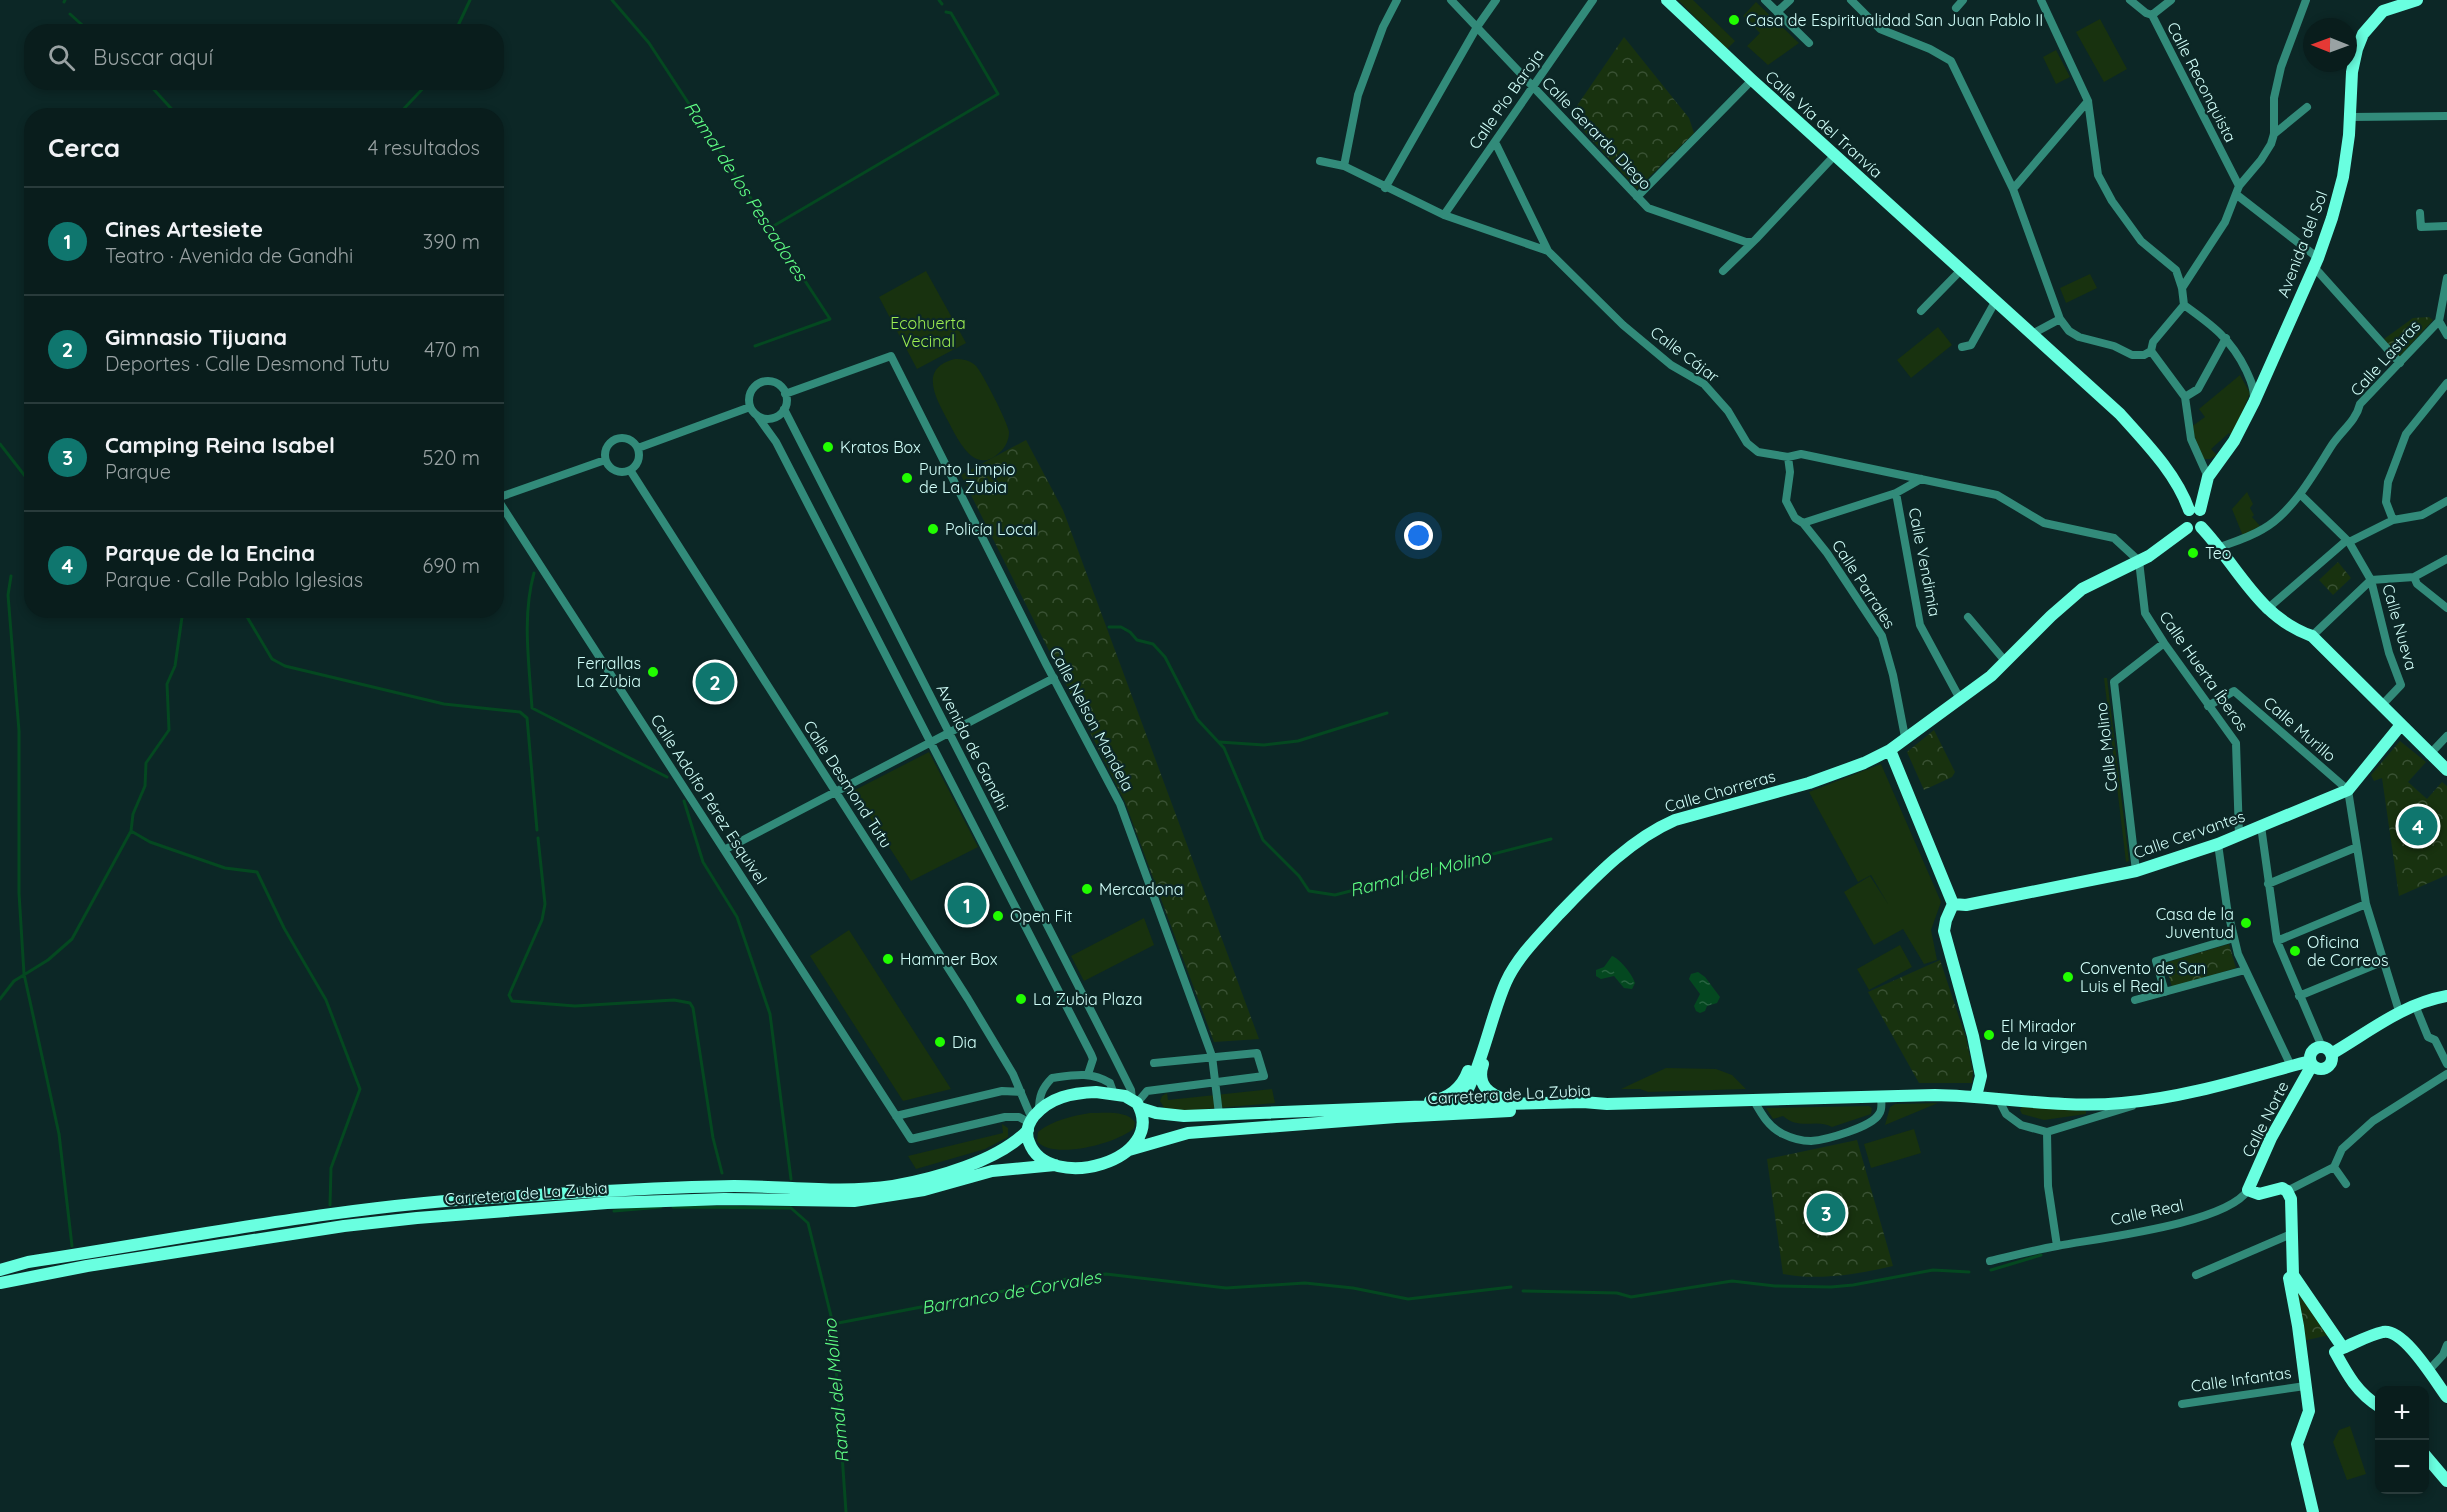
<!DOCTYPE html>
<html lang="es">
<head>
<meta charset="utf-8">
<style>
	body { margin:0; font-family:Quicksand,sans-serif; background:#172a29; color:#f1f3f6 }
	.controls { position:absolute; right:18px; bottom:18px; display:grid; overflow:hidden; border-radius:12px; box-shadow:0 3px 9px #0003 }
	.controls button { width:54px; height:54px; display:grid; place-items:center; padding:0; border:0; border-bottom:2px solid #293b3b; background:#091d1c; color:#f1f3f6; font:30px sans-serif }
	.compass { position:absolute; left:2303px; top:18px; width:54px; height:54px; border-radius:50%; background:#091d1c; box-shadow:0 3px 9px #0003; rotate:271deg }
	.you { position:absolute; left:1419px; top:536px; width:21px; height:21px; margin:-15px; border:4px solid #fff; border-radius:50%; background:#1a73e8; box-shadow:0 0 0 9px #1a73e833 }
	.badge { display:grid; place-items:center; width:39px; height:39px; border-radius:50%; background:#0f766e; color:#fff; font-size:20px; font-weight:700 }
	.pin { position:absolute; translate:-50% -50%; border:3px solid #fff; box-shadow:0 2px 6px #0006 }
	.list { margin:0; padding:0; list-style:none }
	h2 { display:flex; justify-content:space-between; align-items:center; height:78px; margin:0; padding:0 24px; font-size:26px }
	h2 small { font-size:20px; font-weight:400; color:#99a2a3 }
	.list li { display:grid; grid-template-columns:39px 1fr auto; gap:18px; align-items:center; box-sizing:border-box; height:108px; padding:0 24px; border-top:2px solid #293b3b }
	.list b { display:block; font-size:22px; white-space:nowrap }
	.list p { margin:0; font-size:20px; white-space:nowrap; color:#99a2a3 }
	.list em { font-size:20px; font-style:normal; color:#99a2a3 }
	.icon { flex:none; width:33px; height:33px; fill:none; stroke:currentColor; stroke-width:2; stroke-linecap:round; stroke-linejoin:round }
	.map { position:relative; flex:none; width:2447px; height:1512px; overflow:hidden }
	.search { position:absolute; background:#091d1c; box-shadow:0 3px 9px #0003; left:24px; top:24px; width:480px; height:66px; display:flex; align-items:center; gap:15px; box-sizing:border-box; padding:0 21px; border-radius:24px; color:#99a2a3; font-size:22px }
	.panel { position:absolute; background:#091d1c; box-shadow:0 3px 9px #0003; left:24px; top:108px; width:480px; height:510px; border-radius:24px }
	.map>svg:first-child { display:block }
	.green { fill:#18320f }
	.park { fill:url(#park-crowns) }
	.water { fill:url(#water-ripples) }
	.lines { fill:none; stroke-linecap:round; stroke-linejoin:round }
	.stream { stroke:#044820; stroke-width:3 }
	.street { stroke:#328b7a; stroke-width:8 }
	.secondary { stroke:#69ffe0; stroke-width:12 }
	.poi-dot { fill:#21fd00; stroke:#0c2726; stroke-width:2 }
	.labels { text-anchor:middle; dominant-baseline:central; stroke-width:4.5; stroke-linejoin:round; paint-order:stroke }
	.poi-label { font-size:16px; fill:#d2fffa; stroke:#0c2726; text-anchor:start }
	.street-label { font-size:16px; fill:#d2fffa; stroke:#0c2726 }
	.park-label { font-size:16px; fill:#9ced51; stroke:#0c2726 }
	.water-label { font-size:18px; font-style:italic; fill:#60ff85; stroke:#0c2726 }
</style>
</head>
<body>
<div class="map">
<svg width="2447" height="1512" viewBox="0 0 2447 1512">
	<defs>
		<pattern id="park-crowns" width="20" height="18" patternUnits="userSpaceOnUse" patternTransform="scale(1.5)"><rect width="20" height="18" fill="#18320f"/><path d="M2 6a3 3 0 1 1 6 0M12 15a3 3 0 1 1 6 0" fill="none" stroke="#395133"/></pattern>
		<pattern id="water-ripples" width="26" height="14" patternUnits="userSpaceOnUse" patternTransform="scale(1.5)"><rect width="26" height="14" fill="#044820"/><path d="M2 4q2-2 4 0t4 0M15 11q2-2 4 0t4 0" fill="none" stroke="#286341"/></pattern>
	</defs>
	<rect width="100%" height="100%" fill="#0c2726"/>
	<path class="green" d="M 1678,0 L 1693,0 L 1735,41 L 1727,49 Z
		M 1756,2 L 1799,43 L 1768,65 L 1747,46 L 1760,33 L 1743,16 Z
		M 2100,19 L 2127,69 L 2104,82 L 2076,32 Z
		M 2056,50 L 2070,77 L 2056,84 L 2043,57 Z
		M 926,271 L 966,343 L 917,369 L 879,297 Z
		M 2090,274 L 2097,288 L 2066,303 L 2060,288 Z
		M 1938,327 L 1952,345 L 1911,378 L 1897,360 Z
		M 955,359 C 963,359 970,360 976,366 C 982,372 1008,423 1009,432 C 1009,439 1006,447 1000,452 C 975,477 958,440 948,421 C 937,400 917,368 955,359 Z
		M 2240,375 L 2250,393 L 2232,437 L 2229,433 L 2211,449 L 2217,455 L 2210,459 L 2203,459 L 2191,427 L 2205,417 L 2199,409 Z
		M 2247,492 L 2253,504 L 2250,508 L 2254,515 L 2252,517 L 2260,526 L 2243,536 L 2232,509 Z
		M 2104,678 L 2107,678 L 2129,861 L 2126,862 Z
		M 929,752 L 978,847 L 911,881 L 853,791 Z
		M 1881,764 L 1941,902 L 1931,930 L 1937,960 L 1924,964 L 1903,929 L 1874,945 L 1844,892 L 1870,876 L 1888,904 L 1871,875 L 1858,882 L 1809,792 Z
		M 1144,918 L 1154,945 L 1084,981 L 1071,956 Z
		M 849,930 L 951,1089 L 903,1101 L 810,956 Z
		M 1900,945 L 1912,967 L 1869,990 L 1857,969 Z
		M 1666,1068 L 1716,1069 L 1732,1075 L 1746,1089 L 1648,1092 L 1640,1089 L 1621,1089 Z
		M 1272,1089 L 1275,1103 L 1183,1111 L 1165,1109 L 1160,1101 L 1162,1096 L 1167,1093 L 1168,1100 Z
		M 1938,1103 L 1885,1125 L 1890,1107 L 1895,1104 Z
		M 1869,1106 L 1872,1108 L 1871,1114 L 1832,1127 C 1816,1118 1800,1131 1783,1116 L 1773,1119 L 1766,1108 Z
		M 2022,1106 L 2086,1111 L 2086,1114 L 2044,1120 L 2022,1114 L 2020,1110 Z
		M 1090,1113 C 1103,1113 1127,1110 1135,1122 L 1134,1128 C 1119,1143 1052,1161 1037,1141 L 1038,1132 C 1053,1120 1072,1116 1090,1113 Z
		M 1002,1124 L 1008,1128 L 1008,1137 L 985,1149 L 916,1169 L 908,1156 L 1003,1133 Z
		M 1914,1129 L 1921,1153 L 1871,1168 L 1864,1144 Z
		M 2350,1426 L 2366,1474 L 2347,1480 L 2333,1442 L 2339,1430 Z"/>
	<path class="park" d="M 1624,37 L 1689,118 L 1694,133 L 1637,189 L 1570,116 Z
		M 2429,317 L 2433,320 L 2399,357 L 2384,339 L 2413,318 Z
		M 1026,440 L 1063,510 L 1259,1039 L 1214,1042 L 1125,802 L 961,475 Z
		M 2338,562 L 2351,578 L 2333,595 L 2319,580 Z
		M 1934,730 L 1955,772 L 1952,777 L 1924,790 L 1907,752 Z
		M 2400,741 L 2426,762 L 2408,782 L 2427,799 L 2442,782 L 2447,786 L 2447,875 L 2399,896 L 2382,778 L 2374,781 L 2371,775 Z
		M 2229,944 L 2236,968 L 2172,987 L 2165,963 Z
		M 1940,960 L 1966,1038 L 1973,1072 L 1972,1083 L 1919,1083 L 1868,992 Z
		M 1857,1140 L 1893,1266 C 1857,1274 1820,1281 1783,1274 L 1767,1159 Z
		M 2296,1290 L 2329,1335 L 2303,1341 Z"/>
	<path class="water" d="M 1612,956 C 1619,958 1633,975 1635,983 L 1632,989 L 1624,988 L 1614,976 L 1601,979 L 1596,976 L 1596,970 L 1604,967 Z
		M 1698,972 L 1705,977 L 1720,997 L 1717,1003 L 1707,1006 L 1705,1011 L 1700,1013 L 1696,1011 L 1694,1006 L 1700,994 L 1689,979 L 1691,974 Z"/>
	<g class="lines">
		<path class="stream" d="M 612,0 L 649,43 L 830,319 L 755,346
			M 939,0 L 942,4
			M 64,2 L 65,0
			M 70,14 L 90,32
			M 455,32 L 470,0
			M 147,82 L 178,116
			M 397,116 L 429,82
			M 770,228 L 998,94 L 951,13 L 946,12
			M 0,444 L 32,485
			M 534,573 C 522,616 529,663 532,708 L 667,777
			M 11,576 L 8,595 L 19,731 L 19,893 L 24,974 L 59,1134 L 72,1246
			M 243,610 L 272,659 L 285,666 L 444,704 L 520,712 L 527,718 L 537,830
			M 1109,627 L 1121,627 L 1130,632 L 1137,640 L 1153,644 L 1165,657 L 1197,719 L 1224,748 L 1263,840 L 1299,876 L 1309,891 L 1335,895 L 1551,839
			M 1219,742 L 1264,745 L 1298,741 L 1387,713
			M 684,801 L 703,862 L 737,917 L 770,1014 L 791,1179
			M 131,831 L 150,842 L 225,868 L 257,872 L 284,928 L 326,1000 L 360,1089 L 331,1168 L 330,1205
			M 538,838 L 545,904 L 542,920 L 509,995 L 512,1001 L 575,1006 L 674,1000 L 690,1003 L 693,1008 L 713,1138 L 722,1173
			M 0,999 L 14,981 L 48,960 L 72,939 L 131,831 L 133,814 L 145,786 L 146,763 L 169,730 L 167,684 L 175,666 L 183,610
			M 673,1207 L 791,1208
			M 791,1208 L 808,1223 L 833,1324 L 846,1512
			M 614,1211 L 661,1207
			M 1991,1270 L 2041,1255
			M 1523,1291 L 1617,1293 L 1631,1297 L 1732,1281 L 1775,1286 L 1831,1287 L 1853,1285 L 1933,1270 L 1969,1272
			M 833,1324 L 1072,1278 L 1106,1274 L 1226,1288 L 1305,1283 L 1353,1288 L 1408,1299 L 1511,1287"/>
		<path class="street" d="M 1451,0 L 1648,208 L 1746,242 L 1751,242
			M 1765,0 L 1809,43
			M 1851,0 L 1880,29 L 1930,49 L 1951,61 L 2013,189 L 2060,319 L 2069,331 L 2079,337 L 2114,346 L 2132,355 L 2144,355 L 2151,351
			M 2041,0 L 2088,101 L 2098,175 L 2112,201 L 2141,241 L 2176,270 L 2182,288 L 2184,305 L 2153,342 L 2151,351
			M 2130,0 L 2146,13 L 2152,15 L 2239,186
			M 1956,8 L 1963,0
			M 1777,12 L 1790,0
			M 2152,15 L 2171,0
			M 2351,117 L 2447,116
			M 2274,134 L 2307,107
			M 1495,142 L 1548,251
			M 1320,161 L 1344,166 L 1444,215 L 1548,251 L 1623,325 L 1671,365 L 1704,384 L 1728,411 L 1747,443 L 1758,452 L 1788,457 L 1801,454 L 1997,495 L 2044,523 L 2114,538 L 2139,561 L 2145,613 L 2164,643 L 2236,743 L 2239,835
			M 1344,166 L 1358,95 L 1383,27 L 1397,0
			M 1385,188 L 1477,27 L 1496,0
			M 2013,189 L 2088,101
			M 2237,195 L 2318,258
			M 1637,197 L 1752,80
			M 2420,213 L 2421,227 L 2447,226
			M 1444,215 L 1593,0
			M 2314,267 L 2400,363
			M 1723,271 L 1756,239 L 1835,155
			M 2447,278 L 2439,321 L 2447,335
			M 2182,288 L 2225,222 L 2239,186 L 2261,160 L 2271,144 L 2274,134 L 2274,98 L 2281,67 L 2306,0
			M 2184,305 C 2212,325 2231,339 2246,370 C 2250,379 2254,386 2254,397
			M 1921,311 L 1960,271
			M 2032,334 L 2060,319
			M 1962,347 L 1971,345 L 1995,302
			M 2151,351 L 2185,397 L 2191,439 L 2208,477
			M749 400a19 19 0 1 1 38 0a19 19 0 1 1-38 0Z
			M 785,394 L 891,356 L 1046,664 L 1120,804 L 1212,1056 L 1219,1114
			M 2185,397 L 2198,389 L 2226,338
			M 784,409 L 1113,1054 L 1131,1090 L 1132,1099
			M 758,417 L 776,442 L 1091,1054 L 1093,1059 L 1088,1074
			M605 455a17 17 0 1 1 34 0a17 17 0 1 1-34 0Z
			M 638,448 L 750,407
			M 1788,457 L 1790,472 L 1786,501 L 1795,518 L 1803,523 L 1827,553 L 1882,636 L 1893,675 L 1905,737
			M 630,470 L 968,999 L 1013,1074 L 1032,1119
			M 1896,493 L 1920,625 L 1960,699
			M 2301,495 L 2349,542 L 2371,580 L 2389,653 L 2401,685 L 2382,705
			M 496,497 L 911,1139 L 1005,1117 L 1019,1117 L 1030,1123
			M 497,498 L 605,460
			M 2393,520 L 2386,502 L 2388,482 L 2406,434 L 2447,383
			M 1803,523 L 1896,493 L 1921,479
			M 2349,542 L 2393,520 L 2422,515 L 2447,501
			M 2220,547 C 2234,542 2250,537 2263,529 C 2293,512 2314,473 2332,445 C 2342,430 2356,421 2360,404 L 2439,321
			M 2414,577 L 2417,584 L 2447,608
			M 2371,580 L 2414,577 L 2447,559
			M 2266,610 L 2347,540
			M 1968,617 L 2005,661
			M 2312,636 L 2371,580
			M 2208,706 L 2234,691 L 2348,790 L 2366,904 L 2399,1011
			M 2429,755 L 2447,736
			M 2261,826 L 2277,941 L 2322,1047
			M 2218,844 L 2227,908 L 2238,954 L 2291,1066
			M 724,850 L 1054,678
			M 2136,871 L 2114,682 L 2164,643
			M 2268,884 L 2357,847
			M 2277,941 L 2366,904
			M 2165,992 L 2156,961 L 2234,938
			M 2299,996 L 2384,961
			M 2135,1000 L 2245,970
			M 2415,1005 L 2428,1037 L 2435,1040 L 2447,1064
			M 1998,1098 L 2006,1114 L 2021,1125 L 2047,1132 L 2132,1106
			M 1753,1099 C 1761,1113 1768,1127 1783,1134 C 1791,1138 1802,1141 1811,1141 C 1826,1140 1872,1127 1879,1114 C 1883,1109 1881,1102 1881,1096
			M 1137,1103 L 1147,1091 L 1264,1076 L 1257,1053 L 1154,1063
			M 1039,1110 C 1039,1096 1042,1088 1052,1078 C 1073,1075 1091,1071 1110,1083 L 1114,1094
			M 896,1116 L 1002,1091 L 1021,1092
			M 2047,1132 L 2048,1186 L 2057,1246
			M 2334,1167 L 2346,1184
			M 2287,1191 L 2334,1167 L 2342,1149 L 2373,1121 L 2447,1074
			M 1990,1261 C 2012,1256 2034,1250 2057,1246 C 2098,1238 2226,1224 2248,1190
			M 2196,1275 L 2291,1234
			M 2429,1370 L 2443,1355 L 2447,1345
			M 2182,1404 L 2305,1386"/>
		<path class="secondary" d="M 1667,0 L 1752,80 L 2120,414 C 2145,442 2176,473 2189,510
			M 2200,510 L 2208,477 L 2234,441 L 2254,402 L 2318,258 L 2332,218 L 2343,177 L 2349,135 L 2352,72 L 2357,49 L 2363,34 L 2383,11 L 2417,0
			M 2201,527 C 2238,566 2258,617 2312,636 L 2447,770
			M 1890,750 L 1953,904 L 1946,920 L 1944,931 L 1973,1036 L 1981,1076 L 1976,1096
			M 1953,904 L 1966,905 L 2136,871 L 2218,844 L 2261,826 L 2348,790 L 2400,726
			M2310 1058a11 11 0 1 1 22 0a11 11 0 1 1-22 0Z
			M 2331,1054 C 2369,1032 2402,1004 2447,996
			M 1483,1064 C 1476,1085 1489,1095 1508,1100
			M 2312,1065 L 2271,1138 L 2248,1190 L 2259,1194 L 2282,1188 L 2287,1191 L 2291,1199 L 2293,1275 L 2289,1278 L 2298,1326 L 2309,1411 L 2297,1444 L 2313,1512
			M 1096,1092 L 1125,1096 L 1137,1103 C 1170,1160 1048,1195 1029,1142 C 1025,1133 1028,1124 1034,1116 C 1050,1097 1072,1093 1096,1092 Z
			M 1430,1101 C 1448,1099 1462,1088 1468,1071
			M 1140,1108 L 1156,1113 L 1184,1116 L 1459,1105 L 1583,1102 L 1607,1104 L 1935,1095 C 1997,1096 2060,1109 2122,1103 C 2185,1098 2250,1077 2310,1061
			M 1455,1109 C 1479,1083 1490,1017 1506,982 C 1518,956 1540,935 1559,914 C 1593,879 1629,840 1675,820 L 1809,783 L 1864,763 L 1890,750 L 1991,676 L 2051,616 L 2082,589 L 2149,556 L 2187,528
			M 1129,1150 L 1188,1133 L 1396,1117 L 1510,1111
			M 0,1270 L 28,1262 C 186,1238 345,1205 504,1197 C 581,1192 658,1187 734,1186 C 788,1186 840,1194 893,1186 C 934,1179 999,1161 1028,1130
			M 2293,1275 L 2343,1348 L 2335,1352 C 2347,1374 2357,1393 2380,1407
			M 0,1283 L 87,1266 L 344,1226 L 417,1218 L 607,1203 L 724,1199 L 854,1201 L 924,1190 L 992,1171 L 1055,1165
			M 2343,1348 C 2355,1343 2369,1335 2383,1332 C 2404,1328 2435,1381 2447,1397
			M 2424,1454 L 2447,1481"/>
	</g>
	<g class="poi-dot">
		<circle cx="1734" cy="20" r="6"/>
		<circle cx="828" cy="447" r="6"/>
		<circle cx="907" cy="478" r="6"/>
		<circle cx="933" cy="529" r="6"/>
		<circle cx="2193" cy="553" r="6"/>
		<circle cx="653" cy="672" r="6"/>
		<circle cx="1087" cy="889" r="6"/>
		<circle cx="998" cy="916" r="6"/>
		<circle cx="2246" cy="923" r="6"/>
		<circle cx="2295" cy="951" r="6"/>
		<circle cx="888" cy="959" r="6"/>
		<circle cx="2068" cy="977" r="6"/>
		<circle cx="1021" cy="999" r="6"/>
		<circle cx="1989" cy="1035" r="6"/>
		<circle cx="940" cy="1042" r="6"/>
	</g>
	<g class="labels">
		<g class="poi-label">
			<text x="1746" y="20">Casa de Espiritualidad San Juan Pablo II</text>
			<text x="840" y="447">Kratos Box</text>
			<text x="919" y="469">Punto Limpio<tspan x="919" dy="18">de La Zubia</tspan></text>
			<text x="945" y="529">Policía Local</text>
			<text x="2205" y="553">Teo</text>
			<text x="641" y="663" text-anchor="end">Ferrallas<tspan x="641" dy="18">La Zubia</tspan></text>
			<text x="1099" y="889">Mercadona</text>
			<text x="2234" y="914" text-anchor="end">Casa de la<tspan x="2234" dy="18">Juventud</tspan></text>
			<text x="1010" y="916">Open Fit</text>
			<text x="2307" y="942">Oficina<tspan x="2307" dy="18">de Correos</tspan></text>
			<text x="900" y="959">Hammer Box</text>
			<text x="2080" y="968">Convento de San<tspan x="2080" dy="18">Luis el Real</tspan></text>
			<text x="1033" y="999">La Zubia Plaza</text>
			<text x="2001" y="1026">El Mirador<tspan x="2001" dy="18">de la virgen</tspan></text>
			<text x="952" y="1042">Dia</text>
		</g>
		<g class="street-label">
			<text transform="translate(2202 82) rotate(63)">Calle Reconquista</text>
			<text transform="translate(1506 99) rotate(-55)">Calle Pío Baroja</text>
			<text transform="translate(1824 124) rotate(42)">Calle Vía del Tranvía</text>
			<text transform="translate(1597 133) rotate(46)">Calle Gerardo Diego</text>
			<text transform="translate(2302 244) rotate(-69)">Avenida del Sol</text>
			<text transform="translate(1685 354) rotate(37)">Calle Cájar</text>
			<text transform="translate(2385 358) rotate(-48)">Calle Lastras</text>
			<text transform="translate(1925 562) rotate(79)">Calle Vendimia</text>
			<text transform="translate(1864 584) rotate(57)">Calle Parrales</text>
			<text transform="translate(2400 627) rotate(74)">Calle Nueva</text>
			<text transform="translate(2204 671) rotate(55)">Calle Huerta Íberos</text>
			<text transform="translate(1092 719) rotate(62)">Calle Nelson Mandela</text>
			<text transform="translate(2300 729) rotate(41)">Calle Murillo</text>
			<text transform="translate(973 747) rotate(63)">Avenida de Gandhi</text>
			<text transform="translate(2106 747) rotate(-97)">Calle Molino</text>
			<text transform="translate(848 784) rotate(57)">Calle Desmond Tutu</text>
			<text transform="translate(1720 791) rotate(-16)">Calle Chorreras</text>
			<text transform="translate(709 799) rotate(57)">Calle Adolfo Pérez Esquivel</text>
			<text transform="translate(2189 834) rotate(-19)">Calle Cervantes</text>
			<text transform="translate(1509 1094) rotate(-3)">Carretera de La Zubia</text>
			<text transform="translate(2265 1119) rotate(-63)">Calle Norte</text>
			<text transform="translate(526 1193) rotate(-4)">Carretera de La Zubia</text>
			<text transform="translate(2147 1212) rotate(-12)">Calle Real</text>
			<text transform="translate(2241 1379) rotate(-8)">Calle Infantas</text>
		</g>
		<g class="park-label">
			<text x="928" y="323">Ecohuerta<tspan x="928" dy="18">Vecinal</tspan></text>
		</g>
		<g class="water-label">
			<text transform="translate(746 191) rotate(57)">Ramal de los Pescadores</text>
			<text transform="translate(1420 873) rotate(-14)">Ramal del Molino</text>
			<text transform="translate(1011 1292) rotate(-10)">Barranco de Corvales</text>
			<text transform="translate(836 1391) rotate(-95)">Ramal del Molino</text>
		</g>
	</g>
</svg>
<div class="controls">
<button>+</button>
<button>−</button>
</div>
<svg class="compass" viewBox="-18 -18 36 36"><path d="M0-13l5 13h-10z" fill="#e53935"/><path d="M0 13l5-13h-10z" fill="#99a2a3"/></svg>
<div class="you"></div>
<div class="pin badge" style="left:967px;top:905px">1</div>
<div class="pin badge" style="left:715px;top:682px">2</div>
<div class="pin badge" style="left:1826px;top:1213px">3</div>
<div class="pin badge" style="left:2418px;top:826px">4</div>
<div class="search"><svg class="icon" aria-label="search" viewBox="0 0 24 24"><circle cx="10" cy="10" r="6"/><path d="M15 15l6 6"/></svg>Buscar aquí</div>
<section class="panel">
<h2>Cerca<small>4 resultados</small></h2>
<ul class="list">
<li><span class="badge">1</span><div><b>Cines Artesiete</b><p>Teatro · Avenida de Gandhi</p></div><em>390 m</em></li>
<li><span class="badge">2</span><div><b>Gimnasio Tijuana</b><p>Deportes · Calle Desmond Tutu</p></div><em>470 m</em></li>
<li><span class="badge">3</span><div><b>Camping Reina Isabel</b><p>Parque</p></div><em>520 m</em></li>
<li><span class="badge">4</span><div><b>Parque de la Encina</b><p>Parque · Calle Pablo Iglesias</p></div><em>690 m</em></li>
</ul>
</section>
</div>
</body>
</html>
